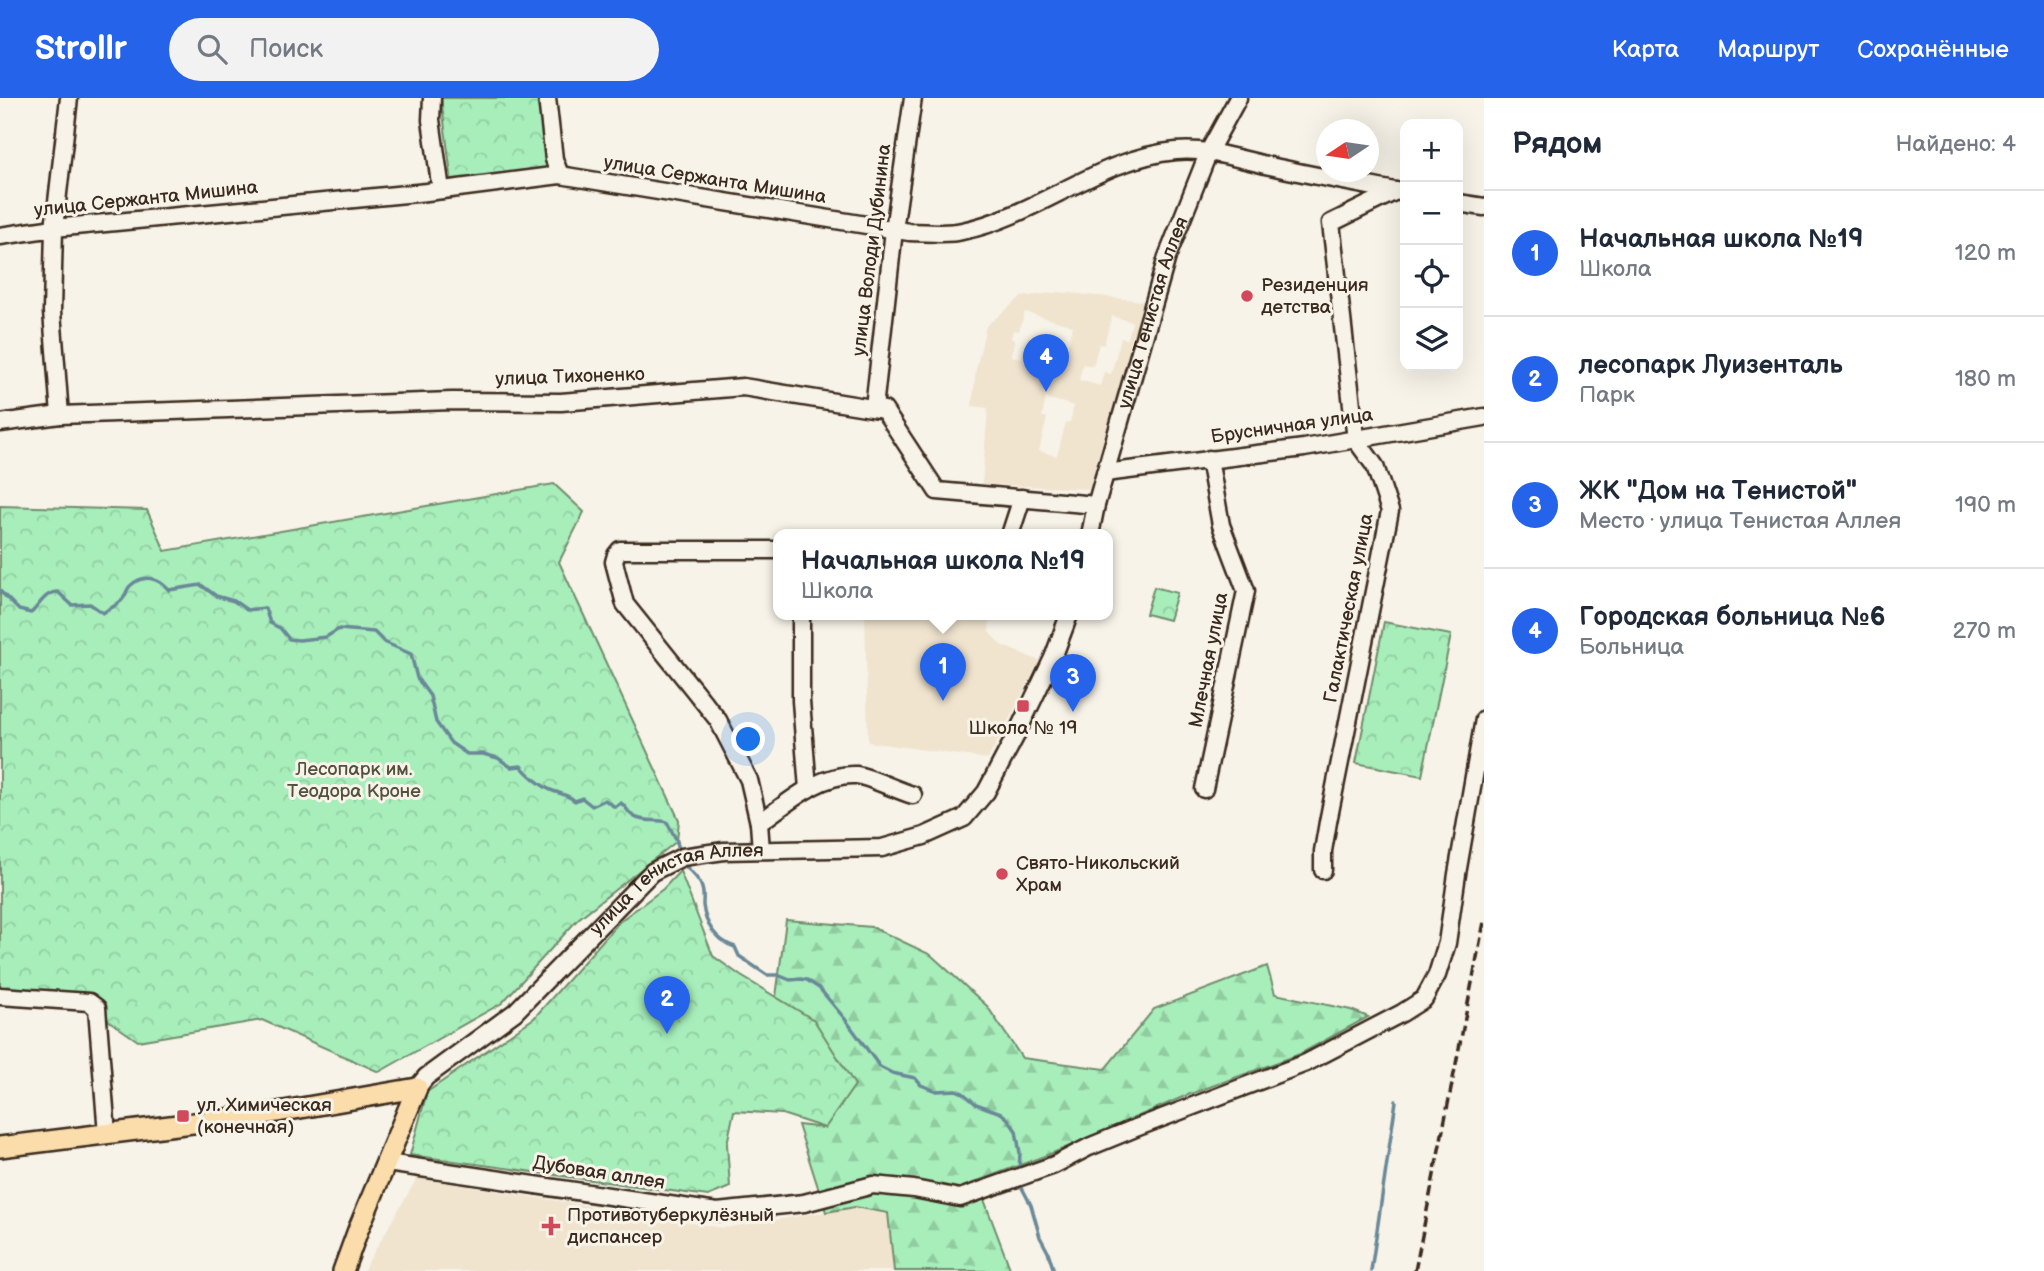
<!DOCTYPE html>
<html lang="ru">
<head>
<meta charset="utf-8">
<style>
	body { margin:0; font-family:"Balsamiq Sans",sans-serif; background:#f2f2f3; color:#1f2937 }
	.controls { position:absolute; right:21px; top:21px; display:grid; overflow:hidden; border-radius:14px; box-shadow:0 7px 28px #0002 }
	.controls button { width:63px; height:63px; display:grid; place-items:center; padding:0; border:0; border-bottom:2px solid #e0e1e3; background:#fff; color:#1f2937; font:35px sans-serif }
	.compass { position:absolute; left:1316px; top:21px; width:63px; height:63px; border-radius:50%; background:#fff; box-shadow:0 7px 28px #0002; rotate:257deg }
	.you { position:absolute; left:749px; top:642px; width:24px; height:24px; margin:-18px; border:5px solid #fff; border-radius:50%; background:#1a73e8; box-shadow:0 0 0 10px #1a73e833 }
	.badge { display:grid; place-items:center; width:46px; height:46px; border-radius:50%; background:#2563eb; color:#fff; font-size:23px; font-weight:700 }
	.pin { position:absolute; translate:-50% -58px; filter:drop-shadow(0 2px 4px #0008) }
	.pin::after { content:''; position:absolute; top:37px; width:24px; height:21px; background:inherit; clip-path:polygon(0 0,100% 0,50% 100%) }
	.popup { position:absolute; left:773px; top:431px; width:340px; height:91px; box-sizing:border-box; display:grid; place-content:center; border-radius:14px; background:#fff; filter:drop-shadow(0 2px 5px #0005); font-size:23px; white-space:nowrap; color:#747a83 }
	.popup b { font-size:26px; color:#1f2937 }
	.popup::after { content:''; position:absolute; left:50%; top:100%; margin-left:-14px; border:14px solid transparent; border-top-color:#fff }
	.list { margin:0; padding:0; list-style:none }
	h2 { display:flex; justify-content:space-between; align-items:center; height:91px; margin:0; padding:0 28px; font-size:30px }
	h2 small { font-size:23px; font-weight:400; color:#747a83 }
	.list li { display:grid; grid-template-columns:46px 1fr auto; gap:21px; align-items:center; box-sizing:border-box; height:126px; padding:0 28px; border-top:2px solid #e0e1e3 }
	.list b { display:block; font-size:26px; white-space:nowrap }
	.list p { margin:0; font-size:23px; white-space:nowrap; color:#747a83 }
	.list em { font-size:23px; font-style:normal; color:#747a83 }
	.icon { flex:none; width:38px; height:38px; fill:none; stroke:currentColor; stroke-width:2; stroke-linecap:round; stroke-linejoin:round }
	.map { position:relative; flex:none; width:1484px; height:1173px; overflow:hidden }
	header { display:flex; align-items:center; gap:42px; box-sizing:border-box; height:98px; padding:0 35px; background:#2563eb; color:#fff }
	header strong { font-size:33px }
	nav { display:flex; gap:38px; margin-inline-start:auto; font-size:24px }
	.search { width:490px; height:63px; background:#f2f2f3; display:flex; align-items:center; gap:18px; box-sizing:border-box; padding:0 24px; border-radius:38px; color:#747a83; font-size:26px }
	main { display:flex }
	aside { flex:1; background:#fff }
	.map>svg:first-child { display:block }
	.built { fill:#f0e4cf; fill-rule:evenodd }
	.forest { fill:url(#forest-firs); stroke:#718c6c; stroke-width:2 }
	.park { fill:url(#park-crowns); stroke:#718c6c; stroke-width:2 }
	.lines { fill:none; stroke-linecap:round; stroke-linejoin:round }
	.stream { stroke:#6b8898; stroke-width:3.5 }
	.minor-casing { stroke:#3b2a1e; stroke-width:21 }
	.major-casing { stroke:#3b2a1e; stroke-width:24 }
	.minor { stroke:#f7f3e8; stroke-width:16 }
	.major { stroke:#fbddab; stroke-width:19 }
	.rail { stroke:#3b2a1e; stroke-width:3.5; stroke-dasharray:10 5; stroke-linecap:butt }
	.poi-dot { fill:#d1495b; stroke:#f7f3e8; stroke-width:2.5 }
	.labels { text-anchor:middle; dominant-baseline:central; stroke-width:6; stroke-linejoin:round; paint-order:stroke }
	.street-label { font-size:19px; fill:#3b2a1e; stroke:#f7f3e8 }
	.poi-label { font-size:19px; fill:#3b2a1e; stroke:#f7f3e8; text-anchor:start }
	.park-label { font-size:19px; fill:#51513d; stroke:#f7f3e8 }
</style>
</head>
<body>
<header>
<strong>Strollr</strong>
<div class="search"><svg class="icon" aria-label="search" viewBox="0 0 24 24"><circle cx="10" cy="10" r="6"/><path d="M15 15l6 6"/></svg>Поиск</div>
<nav><a>Карта</a><a>Маршрут</a><a>Сохранённые</a></nav>
</header>
<main>
<div class="map">
<svg width="1484" height="1173" viewBox="0 0 1484 1173">
	<defs>
		<pattern id="forest-firs" width="22" height="20" patternUnits="userSpaceOnUse" patternTransform="scale(1.75)"><rect width="22" height="20" fill="#a7eebb"/><path d="M5 1l3.5 6h-7zM16 11l3.5 6h-7z" fill="#91cca0"/></pattern>
		<pattern id="park-crowns" width="20" height="18" patternUnits="userSpaceOnUse" patternTransform="scale(1.75)"><rect width="20" height="18" fill="#a7eebb"/><path d="M2 6a3 3 0 1 1 6 0M12 15a3 3 0 1 1 6 0" fill="none" stroke="#91cca0"/></pattern>
	</defs>
	<rect width="100%" height="100%" fill="#f7f3e8"/>
	<filter id="ink" filterUnits="userSpaceOnUse"><feTurbulence type="fractalNoise" baseFrequency=".0143" numOctaves="2"/><feDisplacementMap in="SourceGraphic" scale="14" xChannelSelector="R" yChannelSelector="G"/><feConvolveMatrix kernelMatrix="1 2 1 2 8 2 1 2 1" color-interpolation-filters="sRGB"/></filter>
	<g filter="url(#ink)">
		<path class="built" d="M 1060,194 L 1144,203 L 1089,391 L 982,386 L 988,310 L 972,308 L 976,271 L 986,228 L 1021,199 ZM 1025,214 L 1073,228 L 1067,250 L 1028,240 L 1022,260 L 1011,258 L 1015,242 L 1011,240 L 1013,232 L 1019,233 ZM 1112,218 L 1132,224 L 1128,241 L 1121,240 L 1111,276 L 1104,274 L 1100,288 L 1079,282 L 1083,266 L 1093,268 L 1099,246 L 1104,247 ZM 1046,300 L 1074,308 L 1070,324 L 1066,324 L 1057,358 L 1039,353 L 1047,320 L 1042,318 Z
			M 865,517 L 991,517 L 989,534 L 1001,547 L 1040,563 L 988,661 L 868,644 Z
			M 417,1080 L 724,1130 L 855,1109 L 888,1115 L 894,1173 L 363,1173 Z"/>
		<path class="forest" d="M 786,822 L 872,829 L 931,857 L 987,908 L 1022,960 L 1105,971 L 1154,911 L 1267,868 L 1275,896 L 1351,912 L 1368,919 L 1300,956 L 1185,998 L 1063,1051 L 977,1083 L 1011,1173 L 894,1173 L 888,1115 L 855,1109 L 826,1114 L 798,1027 L 825,1030 L 776,899 Z"/>
		<path class="park" d="M 441,0 L 541,0 L 550,72 L 452,85 Z
			M 554,386 L 584,414 L 559,464 L 679,722 L 677,743 L 578,821 L 502,905 L 379,974 L 262,922 L 138,943 L 73,898 L 0,896 L 0,408 L 147,412 L 165,453 Z
			M 1154,489 L 1177,495 L 1169,522 L 1146,516 Z
			M 1384,524 L 1451,537 L 1422,678 L 1356,665 Z
			M 680,773 L 713,858 L 741,878 L 814,922 L 855,987 L 825,1030 L 782,1016 L 734,1013 L 727,1046 L 730,1089 L 708,1098 L 410,1057 L 427,994 L 534,920 L 620,823 L 663,791 Z"/>
		<g class="lines">
			<path class="stream" d="M 0,493 L 19,512 L 31,515 C 40,507 45,494 58,494 L 72,507 L 90,506 L 103,515 C 109,511 117,507 122,502 C 126,498 126,492 130,488 C 144,475 158,480 169,492 L 201,487 L 216,498 L 234,503 L 247,512 L 265,510 L 270,525 L 280,530 L 289,541 L 299,542 L 326,539 L 339,531 L 374,534 L 384,544 L 411,556 L 417,580 L 430,598 L 436,624 L 451,645 L 467,656 L 483,656 L 498,660 L 511,669 L 521,668 C 527,676 544,690 553,693 C 562,696 568,697 575,703 L 582,700 L 592,708 L 605,702 L 615,709 L 621,705 C 627,709 627,714 633,718 C 643,725 656,721 667,724 L 677,743 L 679,753
				M 685,768 C 691,774 700,781 702,790 C 704,795 703,801 703,807 C 705,826 716,843 735,849 L 739,858 L 767,877 L 778,877 L 790,882 L 801,881 L 807,882 L 819,890 L 845,921 L 880,969 L 892,975 L 915,980 L 921,987 L 936,993 L 956,992 L 963,995 L 976,1006 L 1001,1015 L 1008,1021 L 1016,1033 L 1020,1055 L 1019,1074
				M 1020,1086 L 1031,1107 L 1040,1139 L 1048,1154 L 1054,1173
				M 1371,1173 L 1396,1003"/>
			<g class="minor-casing">
				<g id="minor">
					<path d="M 432,0 L 431,22 L 441,92"/>
					<path d="M 547,0 L 554,61 L 560,77"/>
					<path d="M 1458,105 L 1484,109"/>
					<path d="M 0,138 L 54,130 L 427,94 L 560,77 L 909,134 C 926,134 946,137 962,133 C 1037,118 1099,60 1176,53 C 1208,50 1239,61 1270,68 C 1314,78 1360,86 1405,95"/>
					<path d="M 874,310 L 894,132 L 913,0"/>
					<path d="M 60,317 L 52,214 L 54,130 L 69,0"/>
					<path d="M 0,325 L 60,317 L 452,303 L 561,304 L 743,289 L 884,312 L 937,393 L 1096,407"/>
					<path d="M 1105,375 L 1304,350 L 1484,319"/>
					<path d="M 1010,437 L 1022,400"/>
					<path id="s1" d="M 1090,437 L 1096,407 L 1167,159 L 1209,53 L 1238,0"/>
					<path d="M 801,517 L 801,603 L 808,691"/>
					<path d="M 1204,691 L 1246,493 L 1221,427 L 1209,361"/>
					<path d="M 759,725 L 749,682 L 718,622 L 625,506 L 614,464 L 616,457 L 620,452 L 778,452"/>
					<path d="M 761,752 L 759,725 C 787,706 819,675 856,677 C 868,678 898,693 913,697"/>
					<path d="M 1323,772 L 1323,753 L 1328,724 L 1390,413 L 1375,368 L 1356,342 L 1331,125 L 1396,93"/>
					<path d="M 0,898 L 89,904 L 97,910 L 107,1036"/>
					<path id="s2" d="M 417,990 L 426,979 L 515,914 L 652,774 L 682,759 L 724,753 L 882,750 L 924,738 L 964,720 L 986,694 L 1016,637 L 1053,560 L 1069,517"/>
					<path d="M 387,1065 L 717,1114 L 804,1105 L 873,1087 L 914,1091 L 960,1100 L 1054,1067 L 1089,1049 L 1133,1031 L 1306,965 L 1402,915 L 1424,901 L 1437,877 L 1447,845 L 1457,776 L 1484,621"/>
				</g>
			</g>
			<g class="major-casing">
				<path id="major" d="M 0,1049 L 266,1016 L 417,990
					M 343,1173 L 358,1132 L 417,990"/>
			</g>
			<use href="#minor" class="minor"/>
			<use href="#major" class="major"/>
			<path class="rail" d="M 1415,1173 L 1484,824"/>
		</g>
	</g>
	<g class="poi-dot">
		<circle cx="1247" cy="198" r="7"/>
		<rect x="1016" y="601" width="14" height="14" rx="3.5"/>
		<circle cx="1002" cy="776" r="7"/>
		<rect x="176" y="1011" width="14" height="14" rx="3.5"/>
		<path d="M547.5 1117.5h7v7h7v7h-7v7h-7v-7h-7v-7h7z"/>
	</g>
	<g class="labels">
		<g class="street-label">
			<text transform="translate(715 82) rotate(9)">улица Сержанта Мишина</text>
			<text transform="translate(146 101) rotate(-6)">улица Сержанта Мишина</text>
			<text transform="translate(872 152) rotate(-83)">улица Володи Дубинина</text>
			<text stroke="none"><textPath href="#s1" startOffset="231">улица Тенистая Аллея</textPath></text>
			<text transform="translate(570 279) rotate(-2)">улица Тихоненко</text>
			<text transform="translate(1292 328) rotate(-8)">Брусничная улица</text>
			<text transform="translate(1349 510) rotate(-79)">Галактическая улица</text>
			<text transform="translate(1209 562) rotate(-79)">Млечная улица</text>
			<text stroke="none"><textPath href="#s2" startOffset="336">улица Тенистая Аллея</textPath></text>
			<text transform="translate(599 1075) rotate(9)">Дубовая аллея</text>
		</g>
		<g class="poi-label">
			<text x="1261" y="187">Резиденция<tspan x="1261" dy="22">детства</tspan></text>
			<text x="1023" y="630" text-anchor="middle">Школа № 19</text>
			<text x="1016" y="765">Свято-Никольский<tspan x="1016" dy="22">Храм</tspan></text>
			<text x="197" y="1007">ул. Химическая<tspan x="197" dy="22">(конечная)</tspan></text>
			<text x="567" y="1117">Противотуберкулёзный<tspan x="567" dy="22">диспансер</tspan></text>
		</g>
		<g class="park-label">
			<text x="354" y="671">Лесопарк им.<tspan x="354" dy="22">Теодора Кроне</tspan></text>
		</g>
	</g>
</svg>
<div class="controls">
<button>+</button>
<button>−</button>
<button><svg class="icon" aria-label="locate" viewBox="0 0 24 24"><circle cx="12" cy="12" r="6"/><path d="M12 2v4M12 18v4M2 12h4M18 12h4"/></svg></button>
<button><svg class="icon" aria-label="layers" viewBox="0 0 24 24"><path d="M12 4l9 5-9 5-9-5zM3 14l9 5 9-5"/></svg></button>
</div>
<svg class="compass" viewBox="-18 -18 36 36"><path d="M0-13l5 13h-10z" fill="#e53935"/><path d="M0 13l5-13h-10z" fill="#747a83"/></svg>
<div class="you"></div>
<div class="pin badge" style="left:943px;top:603px">1</div>
<div class="popup"><b>Начальная школа №19</b>Школа</div>
<div class="pin badge" style="left:667px;top:936px">2</div>
<div class="pin badge" style="left:1073px;top:614px">3</div>
<div class="pin badge" style="left:1046px;top:294px">4</div>
</div>
<aside>
<h2>Рядом<small>Найдено: 4</small></h2>
<ul class="list">
<li><span class="badge">1</span><div><b>Начальная школа №19</b><p>Школа</p></div><em>120 m</em></li>
<li><span class="badge">2</span><div><b>лесопарк Луизенталь</b><p>Парк</p></div><em>180 m</em></li>
<li><span class="badge">3</span><div><b>ЖК &quot;Дом на Тенистой&quot;</b><p>Место · улица Тенистая Аллея</p></div><em>190 m</em></li>
<li><span class="badge">4</span><div><b>Городская больница №6</b><p>Больница</p></div><em>270 m</em></li>
</ul>
</aside>
</main>
</body>
</html>
